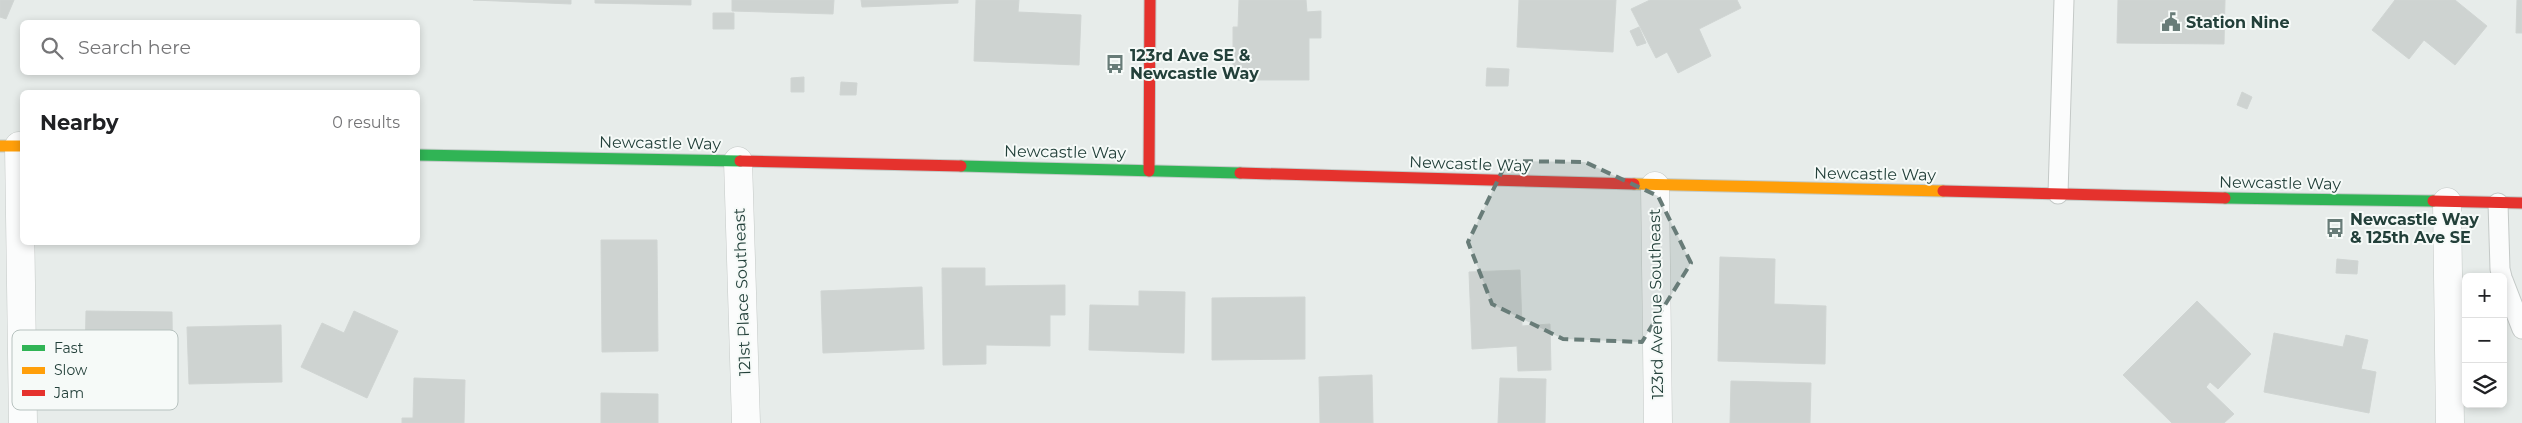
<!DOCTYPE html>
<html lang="en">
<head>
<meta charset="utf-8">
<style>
	body { margin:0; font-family:Montserrat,sans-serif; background:#f2f2f2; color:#202124 }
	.controls { position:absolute; right:15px; bottom:15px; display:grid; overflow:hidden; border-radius:8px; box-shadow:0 2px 8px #0003 }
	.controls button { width:45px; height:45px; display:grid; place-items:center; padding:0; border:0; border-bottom:1px solid #e0e0e0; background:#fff; color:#202124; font:25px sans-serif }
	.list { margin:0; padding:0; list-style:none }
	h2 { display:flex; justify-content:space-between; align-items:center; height:65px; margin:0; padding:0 20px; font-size:21px }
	h2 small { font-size:16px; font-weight:400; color:#757577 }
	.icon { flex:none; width:28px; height:28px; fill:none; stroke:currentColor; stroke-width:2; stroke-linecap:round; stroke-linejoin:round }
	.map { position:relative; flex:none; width:2522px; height:423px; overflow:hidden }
	.search { position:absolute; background:#fff; box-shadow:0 2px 8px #0003; left:20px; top:20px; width:400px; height:55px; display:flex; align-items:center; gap:12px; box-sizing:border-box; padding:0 18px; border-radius:8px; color:#757577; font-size:19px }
	.panel { position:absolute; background:#fff; box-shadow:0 2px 8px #0003; left:20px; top:90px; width:400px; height:155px; border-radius:8px }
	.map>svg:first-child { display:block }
	.building { fill:#ced3d1; stroke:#d0d5d3 }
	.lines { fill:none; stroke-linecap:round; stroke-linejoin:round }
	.lane-casing { stroke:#c4c9c7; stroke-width:21 }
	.street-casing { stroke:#c4c9c7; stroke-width:29 }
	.fast-casing { stroke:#c2cac7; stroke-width:13 }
	.slow-casing { stroke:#c2cac7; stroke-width:13 }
	.jam-casing { stroke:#c2cac7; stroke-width:13 }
	.lane { stroke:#fbfcfc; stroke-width:19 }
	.street { stroke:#fbfcfc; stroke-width:28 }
	.fast { stroke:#30b455; stroke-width:11 }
	.slow { stroke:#ff9f0a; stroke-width:11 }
	.jam { stroke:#e5322d; stroke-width:11 }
	.marked { fill:#687c78; fill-opacity:0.2; stroke:#687c78; stroke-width:4; stroke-dasharray:10 6; stroke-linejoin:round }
	.labels { text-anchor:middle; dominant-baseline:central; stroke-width:4; stroke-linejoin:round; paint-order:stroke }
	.poi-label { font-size:16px; font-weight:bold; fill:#23403a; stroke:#f6faf8; text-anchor:start }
	.street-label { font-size:16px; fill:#23403a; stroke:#f6faf8 }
	.key { fill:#f6faf8; stroke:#b7c2bf; stroke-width:1 }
	.key-label { font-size:14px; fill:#23403a }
</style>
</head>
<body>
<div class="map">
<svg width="2522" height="423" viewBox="0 0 2522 423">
	<rect width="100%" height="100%" fill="#e7ecea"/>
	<path class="building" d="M 0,0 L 14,0 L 6,19 L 0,17 Z
		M 473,0 L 571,0 L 571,4 Z
		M 595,0 L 691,0 L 691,5 L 595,3 Z
		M 732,0 L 834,0 L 833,14 L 732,11 Z
		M 861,0 L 958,0 L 958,3 L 862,7 Z
		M 976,0 L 1019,0 L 1018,12 L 1081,15 L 1079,65 L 974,61 Z
		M 1239,0 L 1306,0 L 1307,12 L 1321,11 L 1321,38 L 1309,38 L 1309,80 L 1233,80 L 1233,27 L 1238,27 Z
		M 1519,0 L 1616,0 L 1613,52 L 1517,47 Z
		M 1650,0 L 1737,0 L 1741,8 L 1699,29 L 1711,56 L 1678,73 L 1667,52 L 1656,58 L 1631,9 Z
		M 2118,0 L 2225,0 L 2224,44 L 2117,43 Z
		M 2395,0 L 2455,0 L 2487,26 L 2455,65 L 2424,40 L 2409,59 L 2372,30 Z
		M 2517,0 L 2522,0 L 2522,33 L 2516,33 Z
		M 713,13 L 734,13 L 734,29 L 713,29 Z
		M 1639,27 L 1646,43 L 1637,46 L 1630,31 Z
		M 1487,68 L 1509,69 L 1508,86 L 1486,86 Z
		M 804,77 L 804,92 L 791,92 L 791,78 Z
		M 841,82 L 857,83 L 856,95 L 840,95 Z
		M 2242,92 L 2252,97 L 2247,109 L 2237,105 Z
		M 601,240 L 657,240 L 658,351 L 602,352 Z
		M 1720,257 L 1775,259 L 1774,304 L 1826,306 L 1825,364 L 1718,361 Z
		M 2337,259 L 2358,261 L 2357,274 L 2336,273 Z
		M 942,268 L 985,268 L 985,286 L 1065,285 L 1065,315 L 1050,315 L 1050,346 L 986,345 L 986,364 L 943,365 Z
		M 1520,270 L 1522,326 L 1550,324 L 1551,370 L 1518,371 L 1517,346 L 1472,349 L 1469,272 Z
		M 922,287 L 924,349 L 823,353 L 821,291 Z
		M 1139,291 L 1185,292 L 1184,353 L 1089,350 L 1090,305 L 1139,306 Z
		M 1305,297 L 1305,359 L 1212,360 L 1212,298 Z
		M 2197,301 L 2251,354 L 2218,389 L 2210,382 L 2206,387 L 2234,414 L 2224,423 L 2172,423 L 2123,375 Z
		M 86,311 L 172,312 L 173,392 L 136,392 L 136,364 L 85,363 Z
		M 354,311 L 398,331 L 367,398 L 301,367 L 322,323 L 344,333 Z
		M 281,325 L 282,382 L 189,384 L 187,327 Z
		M 2274,333 L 2343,347 L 2346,335 L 2368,340 L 2361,369 L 2376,372 L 2369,413 L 2264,392 Z
		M 1372,375 L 1373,423 L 1320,423 L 1319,377 Z
		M 414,378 L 465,380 L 464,423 L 402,423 L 402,418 L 413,418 Z
		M 1500,378 L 1546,379 L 1545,423 L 1498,423 Z
		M 1731,381 L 1811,383 L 1810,423 L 1730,423 Z
		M 601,393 L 658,394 L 658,423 L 601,423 Z"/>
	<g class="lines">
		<g class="lane-casing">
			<path id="lane" d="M 2058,194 L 2064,0
				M 2498,203 L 2500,269 L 2502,277
				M 2503,280 L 2522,329"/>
		</g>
		<g class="street-casing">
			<path id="street" d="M 19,146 L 23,423
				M 738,161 L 746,423
				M 1655,186 L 1658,423
				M 2447,202 L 2450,423"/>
		</g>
		<g class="fast-casing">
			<path id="fast" d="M 418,155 L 740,161
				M 961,166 L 1240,173
				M 2225,198 L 2433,201"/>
		</g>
		<g class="slow-casing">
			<path id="slow" d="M 0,146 L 22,146
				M 1634,184 L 1943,191"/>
		</g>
		<g class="jam-casing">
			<path id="jam" d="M 740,161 L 961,166
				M 1149,171 L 1150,0
				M 1240,173 L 1634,184
				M 1943,191 L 2225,198
				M 2433,201 L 2522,203"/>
		</g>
		<use href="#lane" class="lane"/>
		<use href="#street" class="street"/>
		<use href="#fast" class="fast"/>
		<use href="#slow" class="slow"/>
		<use href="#jam" class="jam"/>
	</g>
	<path class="marked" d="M 1507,161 L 1585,162 L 1658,196 L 1691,263 L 1642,342 L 1563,339 L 1492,304 L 1468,242 Z"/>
	<defs>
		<g id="civic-bare" transform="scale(1.5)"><path d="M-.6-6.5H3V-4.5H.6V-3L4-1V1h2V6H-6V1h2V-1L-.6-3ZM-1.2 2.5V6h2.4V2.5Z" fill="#687c78" stroke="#f6faf8" stroke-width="2.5" paint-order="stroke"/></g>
		<g id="bus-bare" transform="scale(1.5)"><path d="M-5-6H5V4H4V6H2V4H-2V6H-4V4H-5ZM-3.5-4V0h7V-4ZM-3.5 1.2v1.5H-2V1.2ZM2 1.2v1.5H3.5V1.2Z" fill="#687c78" stroke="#f6faf8" stroke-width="2.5" paint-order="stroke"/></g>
	</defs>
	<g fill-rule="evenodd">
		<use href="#civic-bare" x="2171" y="22"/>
		<use href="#bus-bare" x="1115" y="64"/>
		<use href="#bus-bare" x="2335" y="228"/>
	</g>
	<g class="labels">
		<g class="poi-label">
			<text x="2186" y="22">Station Nine</text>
			<text x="1130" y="55">123rd Ave SE &amp;<tspan x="1130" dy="18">Newcastle Way</tspan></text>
			<text x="2350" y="219">Newcastle Way<tspan x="2350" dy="18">&amp; 125th Ave SE</tspan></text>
		</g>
		<g class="street-label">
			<text transform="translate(660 143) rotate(1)">Newcastle Way</text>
			<text transform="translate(1065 152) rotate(1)">Newcastle Way</text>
			<text transform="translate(1470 164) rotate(2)">Newcastle Way</text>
			<text transform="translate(1875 174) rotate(1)">Newcastle Way</text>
			<text transform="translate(2280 183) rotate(1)">Newcastle Way</text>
			<text transform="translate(742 292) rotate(-92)">121st Place Southeast</text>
			<text transform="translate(1656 304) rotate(-91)">123rd Avenue Southeast</text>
		</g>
	</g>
	<rect x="12" y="330" width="166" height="80" rx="8" class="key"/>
	<rect x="22" y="345" width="23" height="6" fill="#30b455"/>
	<rect x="22" y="367" width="23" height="7" fill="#ff9f0a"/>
	<rect x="22" y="390" width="23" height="6" fill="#e5322d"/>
	<g class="key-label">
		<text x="54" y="353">Fast</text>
		<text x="54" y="375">Slow</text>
		<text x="54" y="398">Jam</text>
	</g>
</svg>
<div class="controls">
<button>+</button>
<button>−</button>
<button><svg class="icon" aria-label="layers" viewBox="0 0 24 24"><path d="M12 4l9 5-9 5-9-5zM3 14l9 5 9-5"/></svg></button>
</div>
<div class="search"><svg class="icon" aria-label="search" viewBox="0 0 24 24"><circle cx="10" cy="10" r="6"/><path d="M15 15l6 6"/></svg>Search here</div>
<section class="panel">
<h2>Nearby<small>0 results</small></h2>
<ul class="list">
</ul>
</section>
</div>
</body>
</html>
